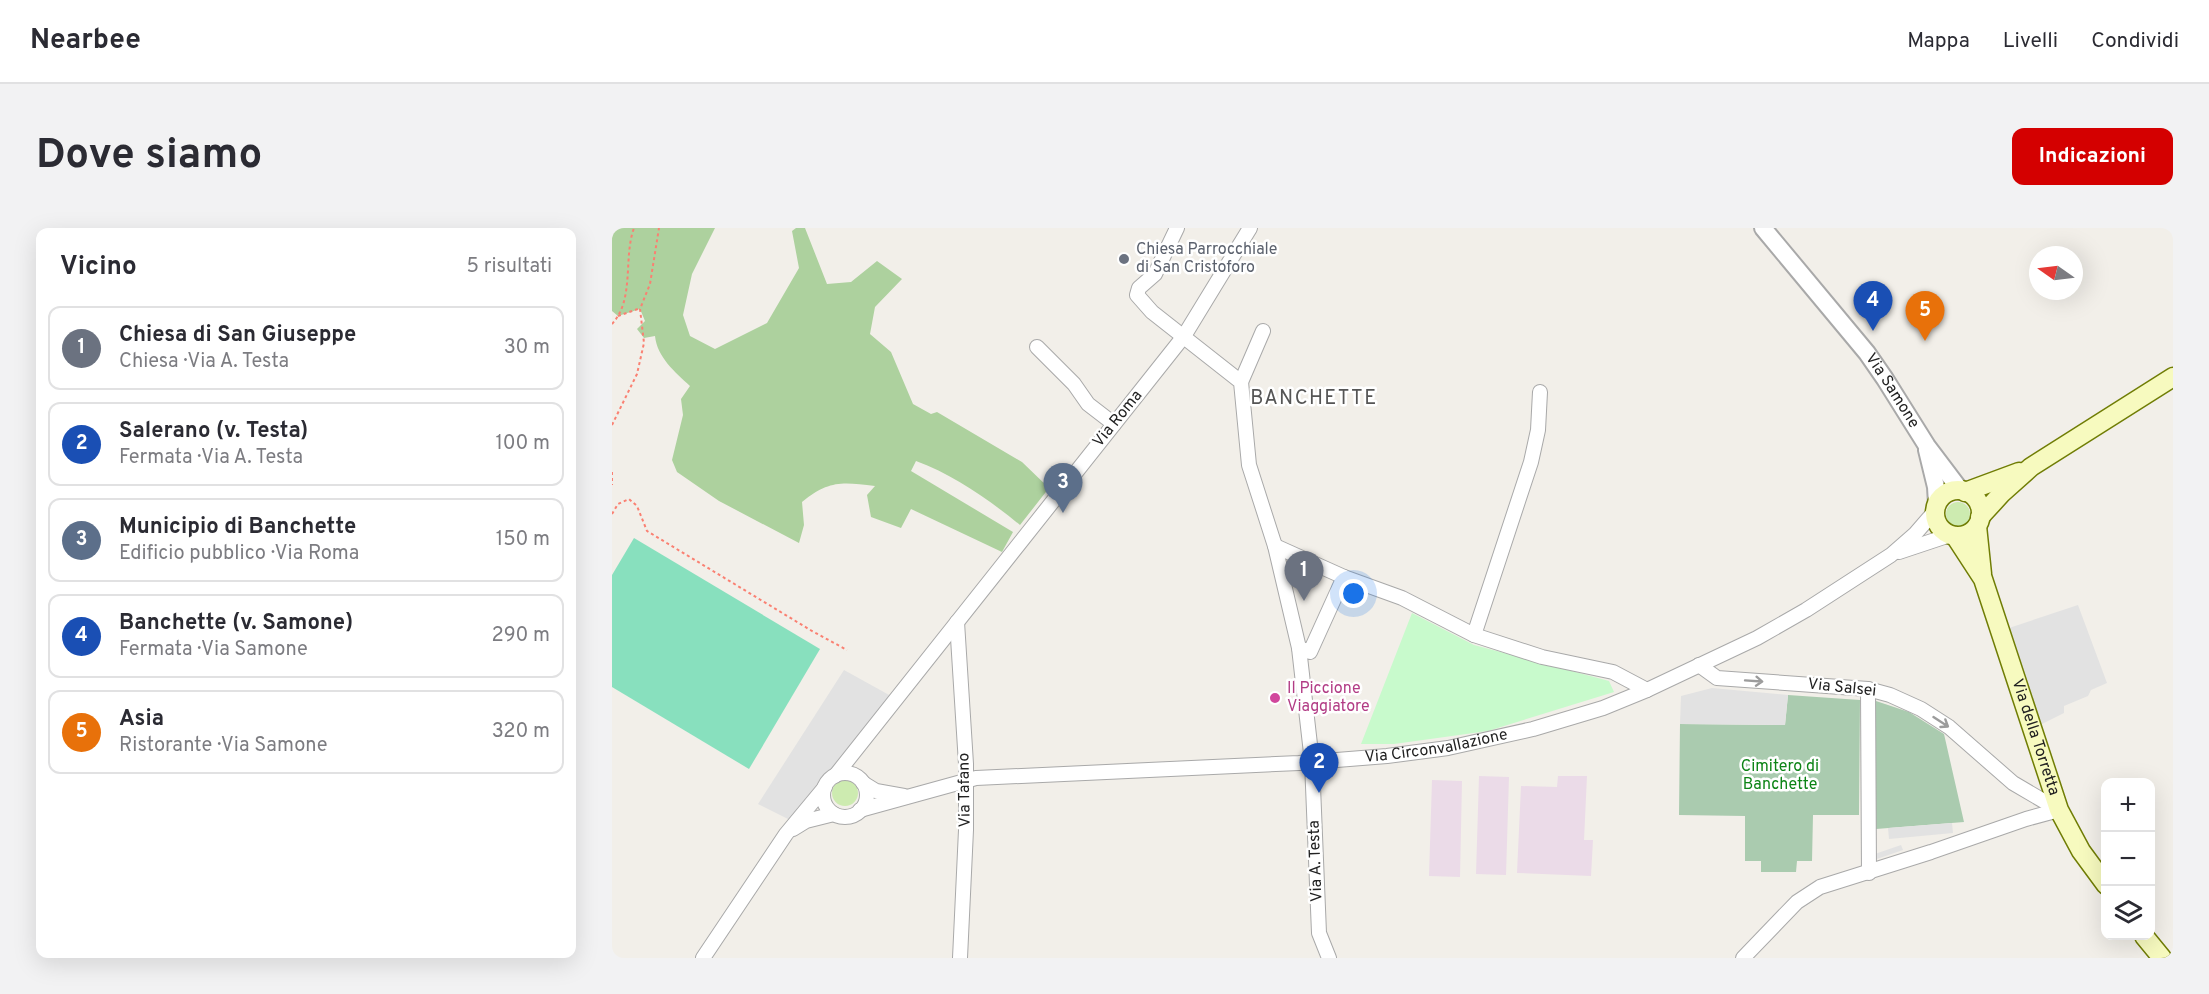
<!DOCTYPE html>
<html lang="it">
<head>
<meta charset="utf-8">
<style>
	body { margin:0; font-family:Overpass,sans-serif; background:#f2f2f3; color:#2b2b33 }
	.controls { position:absolute; right:18px; bottom:18px; display:grid; overflow:hidden; border-radius:12px; box-shadow:0 6px 24px #0002 }
	.controls button { width:54px; height:54px; display:grid; place-items:center; padding:0; border:0; border-bottom:2px solid #e1e1e2; background:#fff; color:#2b2b33; font:30px sans-serif }
	.compass { position:absolute; left:1417px; top:18px; width:54px; height:54px; border-radius:50%; background:#fff; box-shadow:0 6px 24px #0002; rotate:284deg }
	.you { position:absolute; left:742px; top:366px; width:21px; height:21px; margin:-15px; border:4px solid #fff; border-radius:50%; background:#1a73e8; box-shadow:0 0 0 9px #1a73e833 }
	.badge { display:grid; place-items:center; width:39px; height:39px; border-radius:50%; background:#d40000; color:#fff; font-size:20px; font-weight:700 }
	.pin { position:absolute; translate:-50% -50px; filter:drop-shadow(0 2px 3px #0008) }
	.pin::after { content:''; position:absolute; top:32px; width:21px; height:18px; background:inherit; clip-path:polygon(0 0,100% 0,50% 100%) }
	.list { margin:0; padding:0; list-style:none }
	h2 { display:flex; justify-content:space-between; align-items:center; height:78px; margin:0; padding:0 24px; font-size:26px }
	h2 small { font-size:20px; font-weight:400; color:#7c7c81 }
	.list li { display:grid; grid-template-columns:39px 1fr auto; gap:18px; align-items:center; box-sizing:border-box; height:84px; margin:0 12px 12px; padding:0 12px; border:2px solid #e1e1e2; border-radius:12px }
	.list b { display:block; font-size:22px; white-space:nowrap }
	.list p { margin:0; font-size:20px; white-space:nowrap; color:#7c7c81 }
	.list em { font-size:20px; font-style:normal; color:#7c7c81 }
	.icon { flex:none; width:33px; height:33px; fill:none; stroke:currentColor; stroke-width:2; stroke-linecap:round; stroke-linejoin:round }
	.map { position:relative; flex:none; width:1561px; height:730px; overflow:hidden; border-radius:12px }
	header { display:flex; align-items:center; gap:36px; box-sizing:border-box; height:84px; padding:0 30px; background:#fff; border-bottom:2px solid #e1e1e2 }
	header strong { font-size:28px }
	nav { display:flex; gap:33px; margin-inline-start:auto; font-size:21px }
	.intro { display:flex; align-items:center; justify-content:space-between; box-sizing:border-box; height:144px; padding:0 36px }
	h1 { margin:0; font-size:42px }
	.button { padding:15px 27px; border-radius:12px; background:#d40000; color:#fff; font-size:21px; font-weight:700 }
	main { display:flex; gap:36px; padding:0 36px }
	aside { flex:1; background:#fff; border-radius:12px; box-shadow:0 6px 24px #0002 }
	.map>svg:first-child { display:block }
	.industrial { fill:#ebdbe8 }
	.grass { fill:#cdebb0 }
	.forest { fill:#add19e }
	.cemetery { fill:#aacbaf }
	.park { fill:#c8facc }
	.pitch { fill:#88e0be }
	.parking { fill:#e2e2e2 }
	.lines { fill:none; stroke-linecap:round; stroke-linejoin:round }
	.minor-casing { stroke:#a9a9a9; stroke-width:16 }
	.tertiary-casing { stroke:#a9a9a9; stroke-width:20 }
	.secondary-casing { stroke:#707d05; stroke-width:21 }
	.path { stroke:#fa8072; stroke-width:2; stroke-dasharray:3 3; stroke-linecap:butt }
	.minor { stroke:#fff; stroke-width:14 }
	.tertiary { stroke:#fff; stroke-width:16 }
	.secondary { stroke:#f7fabf; stroke-width:18 }
	.oneway { stroke:#9c9c9c }
	.worship-dot { fill:#6b7280; stroke:#fff; stroke-width:2 }
	.hotel-dot { fill:#d1479c; stroke:#fff; stroke-width:2 }
	.labels { text-anchor:middle; dominant-baseline:central; stroke-width:5; stroke-linejoin:round; paint-order:stroke }
	.worship-label { font-size:16px; fill:#5b616d; stroke:#fff; text-anchor:start }
	.street-label { font-size:16px; fill:#222; stroke:#fff }
	.hotel-label { font-size:16px; fill:#b23c85; stroke:#fff; text-anchor:start }
	.park-label { font-size:16px; fill:#0c8416; stroke:#fff }
	.quarter-label { font-size:20px; letter-spacing:1.5px; fill:#555; stroke:#fff }
</style>
</head>
<body>
<header>
<strong>Nearbee</strong>
<nav><a>Mappa</a><a>Livelli</a><a>Condividi</a></nav>
</header>
<div class="intro"><h1>Dove siamo</h1><a class="button">Indicazioni</a></div>
<main>
<aside>
<h2>Vicino<small>5 risultati</small></h2>
<ul class="list">
<li><span class="badge" style="background:#6b7280">1</span><div><b>Chiesa di San Giuseppe</b><p>Chiesa · Via A. Testa</p></div><em>30 m</em></li>
<li><span class="badge" style="background:#1a4fb4">2</span><div><b>Salerano (v. Testa)</b><p>Fermata · Via A. Testa</p></div><em>100 m</em></li>
<li><span class="badge" style="background:#5c6f8a">3</span><div><b>Municipio di Banchette</b><p>Edificio pubblico · Via Roma</p></div><em>150 m</em></li>
<li><span class="badge" style="background:#1a4fb4">4</span><div><b>Banchette (v. Samone)</b><p>Fermata · Via Samone</p></div><em>290 m</em></li>
<li><span class="badge" style="background:#e8710a">5</span><div><b>Asia</b><p>Ristorante · Via Samone</p></div><em>320 m</em></li>
</ul>
</aside>
<div class="map">
<svg width="1561" height="730" viewBox="0 0 1561 730">
	<rect width="100%" height="100%" fill="#f2efe9"/>
	<path class="industrial" d="M 867,548 L 897,549 L 894,647 L 864,646 Z
		M 946,548 L 975,548 L 972,612 L 981,612 L 979,648 L 905,645 L 909,558 L 945,559 Z
		M 820,552 L 850,553 L 848,649 L 817,648 Z"/>
	<path class="grass" d="M1334 286a12 12 0 1 1 24 0a12 12 0 1 1-24 0Z
		M220 565a13 13 0 1 1 26 0a13 13 0 1 1-26 0Z"/>
	<path class="forest" d="M 0,0 L 103,0 L 80,46 L 71,87 L 78,108 L 103,121 L 155,95 L 187,40 L 180,3 L 184,0 L 193,0 L 215,56 L 239,54 L 265,33 L 290,51 L 263,79 L 258,106 L 279,124 L 301,176 L 319,186 L 325,184 L 410,234 L 437,260 L 408,297 C 376,271 342,247 304,233 L 299,243 L 401,304 L 390,324 L 299,281 L 289,300 L 259,289 L 255,267 L 263,258 C 230,254 217,252 190,274 L 192,297 L 187,315 L 107,273 L 65,244 L 60,232 L 71,187 L 69,171 L 78,158 C 63,144 45,129 43,108 L 32,110 L 25,101 L 33,93 L 28,81 L 6,88 L 0,83 Z"/>
	<path class="cemetery" d="M 1176,467 L 1248,472 L 1247,587 L 1201,587 L 1200,633 L 1185,633 L 1184,644 L 1149,644 L 1149,633 L 1133,633 L 1133,588 L 1067,587 L 1068,496 L 1173,497 Z
		M 1261,472 L 1297,484 L 1332,506 L 1352,594 L 1264,601 Z"/>
	<path class="park" d="M 800,385 L 862,417 L 997,453 L 1002,464 L 876,503 L 782,516 L 749,516 Z"/>
	<path class="pitch" d="M 22,310 L 208,421 L 137,541 L 0,459 L 0,347 Z"/>
	<path class="parking" d="M 1466,377 L 1495,455 L 1479,462 L 1476,468 L 1452,478 L 1452,485 L 1428,497 L 1397,400 Z
		M 232,442 L 279,468 L 178,592 L 146,576 Z
		M 1100,460 L 1176,467 L 1173,497 L 1068,496 L 1069,468 Z
		M 1340,595 L 1341,605 L 1277,611 L 1276,600 Z
		M 1289,617 L 1291,622 L 1262,632 L 1260,627 Z"/>
	<g class="lines">
		<g class="minor-casing">
			<g id="minor">
				<path d="M 565,0 L 543,46 L 527,60 L 525,67 L 540,84 L 629,154 L 637,237 L 663,318 L 687,420 L 700,534 L 707,705 L 717,730"/>
				<path d="M 425,119 L 462,156 L 476,176 L 502,196"/>
				<path d="M 629,154 L 651,103"/>
				<path d="M 663,318 L 732,349 L 790,370 L 862,407 L 930,429 L 1001,444 L 1035,462"/>
				<path d="M 1287,324 L 1338,307"/>
				<path d="M 345,394 L 354,536 L 354,602 L 348,730"/>
				<path d="M 862,407 L 919,234 L 926,202 L 928,164"/>
				<path d="M 687,420 L 698,424 L 732,349"/>
				<path d="M 1087,437 L 1105,450 L 1256,461 L 1278,467 L 1309,481 L 1337,499 L 1401,555 L 1447,582"/>
				<path d="M 1256,461 L 1257,645"/>
				<circle cx="233" cy="567" r="22"/>
				<path d="M 223,548 L 572,108 L 638,0"/>
				<path d="M 251,555 L 264,563 L 292,568"/>
				<path id="s1" d="M 248,582 L 364,550 L 687,535 L 775,528 L 836,520 L 921,501 L 991,480 L 1035,462 L 1145,410 L 1194,382 L 1279,327 L 1303,306 L 1323,283"/>
				<path d="M 181,601 L 194,593 L 222,586"/>
				<path d="M 91,730 L 174,606 L 213,559"/>
				<path d="M 1131,730 L 1185,674 L 1208,659 L 1319,624 L 1414,591 L 1447,582"/>
			</g>
		</g>
		<g class="tertiary-casing">
			<g id="tertiary">
				<path id="s2" d="M 1151,0 L 1255,125 L 1273,151 L 1315,218 L 1349,263"/>
				<path d="M 1315,222 L 1324,259 L 1325,276"/>
			</g>
		</g>
		<g class="secondary-casing">
			<g id="secondary">
				<circle cx="1346" cy="285" r="23"/>
				<path d="M 1353,264 L 1407,244"/>
				<path d="M 1368,289 L 1390,265 L 1419,239 L 1561,149"/>
				<path d="M 1365,298 L 1370,346"/>
				<path id="s3" d="M 1343,308 L 1371,351 L 1447,582 L 1469,623 L 1494,657"/>
				<path d="M 1532,708 L 1550,730"/>
			</g>
		</g>
		<path class="path" d="M 6,88 L 26,81
			M 0,96 C 23,71 11,30 22,0
			M 0,197 L 25,146 L 32,115 L 28,81 L 38,56 L 47,0
			M 0,244 L 0,257
			M 0,286 L 6,276 L 17,271 L 25,278 L 35,303 L 200,403 L 235,422"/>
		<use href="#minor" class="minor"/>
		<use href="#tertiary" class="tertiary"/>
		<use href="#secondary" class="secondary"/>
	</g>
	<defs><path id="oneway-shaft" d="M-6 0H5M1.5-3L5.5 0L1.5 3" fill="none" stroke-width="1.6" stroke-linecap="round" stroke-linejoin="round" transform="scale(1.5)"/></defs>
	<g class="oneway">
		<use href="#oneway-shaft" transform="translate(1142 453) rotate(4)"/>
		<use href="#oneway-shaft" transform="translate(1329 494) rotate(33)"/>
	</g>
	<circle class="worship-dot" cx="512" cy="31" r="6"/>
	<circle class="hotel-dot" cx="663" cy="470" r="6"/>
	<g class="labels">
		<g class="worship-label">
			<text x="524" y="22">Chiesa Parrocchiale<tspan x="524" dy="18">di San Cristoforo</tspan></text>
		</g>
		<g class="street-label">
			<text stroke="none"><textPath href="#s2" startOffset="208">Via Samone</textPath></text>
			<text transform="translate(506 191) rotate(-51)">Via Roma</text>
			<text transform="translate(1230 460) rotate(6)">Via Salsei</text>
			<text stroke="none"><textPath href="#s3" startOffset="218">Via della Torretta</textPath></text>
			<text stroke="none"><textPath href="#s1" startOffset="582">Via Circonvallazione</textPath></text>
			<text transform="translate(353 562) rotate(-91)">Via Tafano</text>
			<text transform="translate(704 633) rotate(-92)">Via A. Testa</text>
		</g>
		<g class="hotel-label">
			<text x="675" y="461">Il Piccione<tspan x="675" dy="18">Viaggiatore</tspan></text>
		</g>
		<g class="park-label">
			<text x="1168" y="539">Cimitero di<tspan x="1168" dy="18">Banchette</tspan></text>
		</g>
		<g class="quarter-label">
			<text x="702" y="171">BANCHETTE</text>
		</g>
	</g>
</svg>
<div class="controls">
<button>+</button>
<button>−</button>
<button><svg class="icon" aria-label="layers" viewBox="0 0 24 24"><path d="M12 4l9 5-9 5-9-5zM3 14l9 5 9-5"/></svg></button>
</div>
<svg class="compass" viewBox="-18 -18 36 36"><path d="M0-13l5 13h-10z" fill="#e53935"/><path d="M0 13l5-13h-10z" fill="#7c7c81"/></svg>
<div class="you"></div>
<div class="pin badge" style="left:692px;top:373px;background:#6b7280">1</div>
<div class="pin badge" style="left:707px;top:565px;background:#1a4fb4">2</div>
<div class="pin badge" style="left:451px;top:285px;background:#5c6f8a">3</div>
<div class="pin badge" style="left:1261px;top:103px;background:#1a4fb4">4</div>
<div class="pin badge" style="left:1313px;top:113px;background:#e8710a">5</div>
</div>
</main>
</body>
</html>
